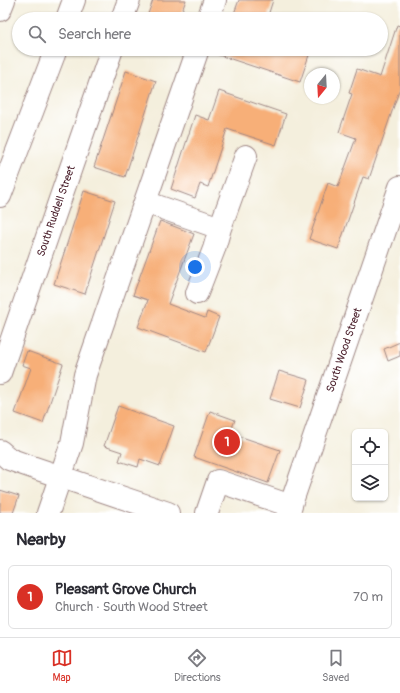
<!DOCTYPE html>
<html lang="en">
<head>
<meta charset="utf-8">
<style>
	body { margin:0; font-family:Pangolin,sans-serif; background:#f2f2f3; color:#2b2b33 }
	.controls { position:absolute; right:12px; bottom:12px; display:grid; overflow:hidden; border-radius:6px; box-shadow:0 1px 3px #0004 }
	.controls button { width:36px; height:36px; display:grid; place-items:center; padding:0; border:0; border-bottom:1px solid #e1e1e2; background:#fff; color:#2b2b33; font:20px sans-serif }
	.compass { position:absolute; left:304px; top:68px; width:36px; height:36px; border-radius:50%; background:#fff; box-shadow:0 1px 3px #0004; rotate:198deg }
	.you { position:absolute; left:195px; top:267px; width:14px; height:14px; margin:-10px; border:3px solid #fff; border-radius:50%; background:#1a73e8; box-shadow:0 0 0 6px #1a73e833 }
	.badge { display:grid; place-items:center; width:26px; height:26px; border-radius:50%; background:#d93025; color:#fff; font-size:13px; font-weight:700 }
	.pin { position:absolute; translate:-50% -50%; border:2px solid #fff; box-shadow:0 1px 4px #0006 }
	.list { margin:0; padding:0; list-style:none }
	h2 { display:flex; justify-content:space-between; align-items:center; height:52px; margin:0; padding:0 16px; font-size:17px }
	h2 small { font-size:13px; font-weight:400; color:#7c7c81 }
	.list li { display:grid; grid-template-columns:26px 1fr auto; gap:12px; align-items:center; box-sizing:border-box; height:64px; margin:0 8px 8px; padding:0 8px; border:1px solid #e1e1e2; border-radius:6px }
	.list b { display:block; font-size:15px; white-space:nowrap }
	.list p { margin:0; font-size:13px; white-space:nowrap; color:#7c7c81 }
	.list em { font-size:13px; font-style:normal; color:#7c7c81 }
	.icon { flex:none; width:22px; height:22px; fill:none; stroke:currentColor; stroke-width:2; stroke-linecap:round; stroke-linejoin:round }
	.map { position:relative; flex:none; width:400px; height:513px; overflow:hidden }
	.search { position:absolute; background:#fff; box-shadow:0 1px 3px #0004; left:12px; right:12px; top:12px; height:44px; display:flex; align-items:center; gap:10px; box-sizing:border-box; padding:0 14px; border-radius:22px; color:#7c7c81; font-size:15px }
	.sheet { height:124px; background:#fff }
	nav { display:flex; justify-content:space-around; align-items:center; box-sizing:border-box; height:56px; border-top:1px solid #e1e1e2; background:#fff; font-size:11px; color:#7c7c81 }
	nav a { display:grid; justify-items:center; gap:2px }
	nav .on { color:#d93025 }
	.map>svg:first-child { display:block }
	.building { fill:#f7af78 }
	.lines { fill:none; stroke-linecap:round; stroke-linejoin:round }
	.minor-casing { stroke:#9f8784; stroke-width:24 }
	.minor { stroke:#fff; stroke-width:22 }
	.labels { text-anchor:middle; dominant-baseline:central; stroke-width:4; stroke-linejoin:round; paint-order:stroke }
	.street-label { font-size:11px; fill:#4a1f2b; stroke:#fff }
</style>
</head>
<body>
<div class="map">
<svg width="400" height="513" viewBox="0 0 400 513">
	<rect width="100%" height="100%" fill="#fff"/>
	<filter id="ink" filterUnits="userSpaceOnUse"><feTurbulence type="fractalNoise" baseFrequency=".025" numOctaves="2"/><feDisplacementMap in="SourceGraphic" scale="8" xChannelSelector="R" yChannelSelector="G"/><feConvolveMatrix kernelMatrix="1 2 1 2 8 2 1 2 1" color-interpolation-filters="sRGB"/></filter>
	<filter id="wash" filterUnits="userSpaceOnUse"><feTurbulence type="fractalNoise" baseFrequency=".012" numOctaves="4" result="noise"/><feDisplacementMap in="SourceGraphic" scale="16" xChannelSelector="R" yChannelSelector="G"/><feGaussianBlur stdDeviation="0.9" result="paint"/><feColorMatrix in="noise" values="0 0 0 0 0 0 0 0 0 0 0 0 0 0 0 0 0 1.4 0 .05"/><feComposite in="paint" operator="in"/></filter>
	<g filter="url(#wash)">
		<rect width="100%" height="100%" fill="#f4efdd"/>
		<g id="blocks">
			<path class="building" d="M 153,0 L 186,0 L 179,19 L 163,19 L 148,14 Z
				M 239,0 L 273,0 L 267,19 L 232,19 Z
				M 397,25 L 400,26 L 400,88 L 369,179 L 363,177 L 338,249 L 309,239 L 328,183 L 338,187 L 356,138 L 339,132 L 352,94 L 349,93 L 357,69 L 380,77 Z
				M 210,49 L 311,49 L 300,82 L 210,52 Z
				M 126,71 L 156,81 L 125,177 L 94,167 Z
				M 219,91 L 286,114 L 276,145 L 227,129 L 208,187 L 200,184 L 195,198 L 171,189 L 195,115 L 209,120 Z
				M 84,191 L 115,201 L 85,294 L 54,284 Z
				M 160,221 L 194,234 L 168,304 L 205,318 L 207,312 L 219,317 L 206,352 L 138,327 L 148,300 L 133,295 Z
				M 400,342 L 400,356 L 388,361 L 384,349 Z
				M 27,351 L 63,364 L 43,423 L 15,413 L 31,368 L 22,365 Z
				M 279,371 L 309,380 L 300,408 L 270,399 Z
				M 118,406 L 174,426 L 160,466 L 140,459 L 138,467 L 119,461 L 122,452 L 104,446 Z
				M 210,411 L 235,420 L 230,433 L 280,450 L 268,483 L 194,457 Z
				M 0,490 L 19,496 L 13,513 L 0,513 Z"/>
		</g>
	</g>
	<g filter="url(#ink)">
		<use href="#blocks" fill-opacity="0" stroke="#9f8784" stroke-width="1"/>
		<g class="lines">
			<g class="minor-casing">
				<path id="minor" d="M 0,10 L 4,0
					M 67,19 L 74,0
					M 122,19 L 129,0
					M 208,19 L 215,0
					M 0,196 L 56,49
					M 145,202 L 220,228 L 246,156
					M 197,293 L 214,249 L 220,228
					M 0,373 L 112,49
					M 0,451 L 9,459 L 23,464 L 168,513
					M 48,513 L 72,443 L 85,375 L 198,49
					M 207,513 L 218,481 L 291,506
					M 288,513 L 400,187"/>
			</g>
			<use href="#minor" class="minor"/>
		</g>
	</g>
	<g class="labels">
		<g class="street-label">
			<text transform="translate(56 211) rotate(-71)">South Ruddell Street</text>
			<text transform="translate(344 350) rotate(-71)">South Wood Street</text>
		</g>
	</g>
</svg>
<div class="controls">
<button><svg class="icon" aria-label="locate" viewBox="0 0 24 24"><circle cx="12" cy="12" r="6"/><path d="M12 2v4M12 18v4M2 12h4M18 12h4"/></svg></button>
<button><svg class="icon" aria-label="layers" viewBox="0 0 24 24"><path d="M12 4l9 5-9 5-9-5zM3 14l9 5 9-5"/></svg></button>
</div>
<svg class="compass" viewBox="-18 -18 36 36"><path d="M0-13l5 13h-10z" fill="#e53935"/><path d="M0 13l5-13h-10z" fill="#7c7c81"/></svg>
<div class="you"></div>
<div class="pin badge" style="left:227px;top:442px">1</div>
<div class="search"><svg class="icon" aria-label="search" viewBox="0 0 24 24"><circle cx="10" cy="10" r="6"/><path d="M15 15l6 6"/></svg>Search here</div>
</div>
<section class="sheet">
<h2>Nearby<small></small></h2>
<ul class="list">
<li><span class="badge">1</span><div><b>Pleasant Grove Church</b><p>Church · South Wood Street</p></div><em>70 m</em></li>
</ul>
</section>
<nav>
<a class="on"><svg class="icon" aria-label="map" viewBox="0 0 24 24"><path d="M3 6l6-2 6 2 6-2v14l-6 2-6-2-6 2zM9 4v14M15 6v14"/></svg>Map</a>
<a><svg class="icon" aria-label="directions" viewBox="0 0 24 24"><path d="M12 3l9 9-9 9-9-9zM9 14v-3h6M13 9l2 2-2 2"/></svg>Directions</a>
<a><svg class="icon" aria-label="saved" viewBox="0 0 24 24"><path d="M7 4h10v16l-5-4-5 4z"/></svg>Saved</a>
</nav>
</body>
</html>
